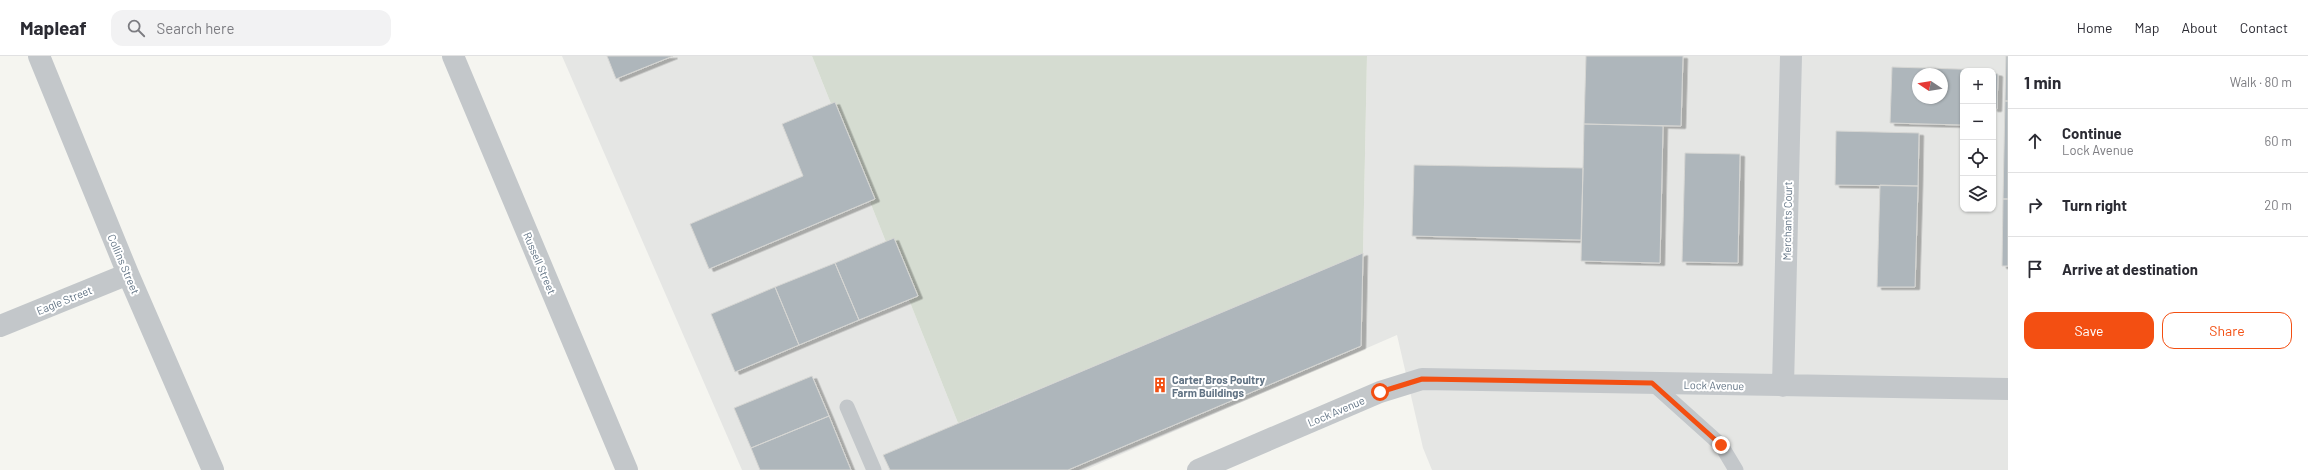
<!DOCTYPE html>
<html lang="en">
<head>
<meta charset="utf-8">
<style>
	body { margin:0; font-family:Barlow,sans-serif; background:#f2f2f3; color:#2b2b33 }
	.controls { position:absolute; right:12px; top:12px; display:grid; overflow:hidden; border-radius:8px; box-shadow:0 1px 3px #0004 }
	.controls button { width:36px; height:36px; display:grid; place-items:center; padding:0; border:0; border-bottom:1px solid #e1e1e2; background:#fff; color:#2b2b33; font:20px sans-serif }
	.compass { position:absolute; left:1912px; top:12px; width:36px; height:36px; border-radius:50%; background:#fff; box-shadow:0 1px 3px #0004; rotate:282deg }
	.stop { position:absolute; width:12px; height:12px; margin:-9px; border:3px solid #f34f12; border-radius:50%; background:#fff }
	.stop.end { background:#f34f12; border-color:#fff; box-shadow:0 1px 4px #0008 }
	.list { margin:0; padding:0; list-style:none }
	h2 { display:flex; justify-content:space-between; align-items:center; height:52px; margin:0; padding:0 16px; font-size:17px }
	h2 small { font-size:13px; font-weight:400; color:#7c7c81 }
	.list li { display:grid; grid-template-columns:26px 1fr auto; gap:12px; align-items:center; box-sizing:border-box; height:64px; padding:0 16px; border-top:1px solid #e1e1e2 }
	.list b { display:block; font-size:15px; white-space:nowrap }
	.list p { margin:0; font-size:13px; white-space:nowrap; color:#7c7c81 }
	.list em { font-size:13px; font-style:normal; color:#7c7c81 }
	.actions { display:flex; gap:8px; padding:12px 16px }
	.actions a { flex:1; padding:9px 0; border:1px solid #f34f12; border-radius:12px; text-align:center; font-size:14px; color:#f34f12 }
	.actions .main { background:#f34f12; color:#fff }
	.icon { flex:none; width:22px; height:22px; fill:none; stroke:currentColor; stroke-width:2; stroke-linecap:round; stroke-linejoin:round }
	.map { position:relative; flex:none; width:2008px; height:414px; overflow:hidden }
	header { display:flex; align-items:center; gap:24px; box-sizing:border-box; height:56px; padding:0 20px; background:#fff; border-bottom:1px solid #e1e1e2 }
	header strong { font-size:19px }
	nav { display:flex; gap:22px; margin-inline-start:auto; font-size:14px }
	.search { width:280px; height:36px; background:#f2f2f3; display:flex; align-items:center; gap:10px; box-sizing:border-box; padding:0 14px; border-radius:12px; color:#7c7c81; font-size:15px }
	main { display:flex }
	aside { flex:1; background:#fff }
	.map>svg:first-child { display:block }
	.built { fill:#e5e6e4; fill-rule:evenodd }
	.green { fill:#d5dcd1 }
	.building { fill:#aeb6bb; stroke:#d6d6d3; fill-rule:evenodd; filter:url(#shadow) }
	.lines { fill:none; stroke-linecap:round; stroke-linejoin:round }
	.service { stroke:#c3c7ca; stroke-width:15 }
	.minor { stroke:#c3c7ca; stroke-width:22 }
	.route { stroke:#f34f12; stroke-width:5 }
	.labels { text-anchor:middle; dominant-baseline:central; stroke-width:4; stroke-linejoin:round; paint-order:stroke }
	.street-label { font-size:11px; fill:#617384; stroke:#fff }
	.poi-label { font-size:11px; font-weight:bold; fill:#617384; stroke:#fff; text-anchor:start }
</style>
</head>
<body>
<header>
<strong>Mapleaf</strong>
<div class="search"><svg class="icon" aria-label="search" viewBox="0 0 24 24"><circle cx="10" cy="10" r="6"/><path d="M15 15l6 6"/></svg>Search here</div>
<nav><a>Home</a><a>Map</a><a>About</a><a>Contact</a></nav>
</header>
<main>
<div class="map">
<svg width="2008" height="414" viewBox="0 0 2008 414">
	<defs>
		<filter id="shadow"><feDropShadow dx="4.5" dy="2.5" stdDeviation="0" flood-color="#0004"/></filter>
	</defs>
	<rect width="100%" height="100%" fill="#f5f5f0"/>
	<path class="built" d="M 562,0 L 812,0 L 958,367 L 1363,197 L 1367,0 L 2008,0 L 2008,414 L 1432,414 L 1423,392 L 1397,279 L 1085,414 L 742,414 ZM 1963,15 L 1993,15 L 1993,153 L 1963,153 ZM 1918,18 L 1942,18 L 1942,42 L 1918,42 Z"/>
	<path class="green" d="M 812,0 L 1367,0 L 1363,197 L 958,367 Z"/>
	<path class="building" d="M 607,0 L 673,0 L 616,23 Z
		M 1586,0 L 1683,0 L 1681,70 L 1584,68 Z
		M 2006,0 L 2008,0 L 2008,45 L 2005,45 Z
		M 1892,11 L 1990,14 L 1963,15 L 1963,69 L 1890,67 ZM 1918,18 L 1942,18 L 1942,42 L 1918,42 Z
		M 1993,17 L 1998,18 L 1997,53 L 1993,53 Z
		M 2005,45 L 2008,45 L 2008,143 L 2003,143 Z
		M 835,46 L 875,143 L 709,213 L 690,168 L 803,120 L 782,68 Z
		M 1584,68 L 1663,70 L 1660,207 L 1581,205 Z
		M 1836,75 L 1919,77 L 1918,130 L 1835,129 Z
		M 1685,97 L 1740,98 L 1738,207 L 1682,206 Z
		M 1414,109 L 1583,112 L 1581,184 L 1412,180 Z
		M 1880,129 L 1918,130 L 1915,231 L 1877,231 Z
		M 2003,143 L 2008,143 L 2008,210 L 2002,210 Z
		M 894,182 L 918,240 L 859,264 L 835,207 Z
		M 1363,197 L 1361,290 L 1068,414 L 890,414 L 883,399 Z
		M 835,207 L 859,264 L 799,289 L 775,231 Z
		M 775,231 L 799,289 L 735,316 L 711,258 Z
		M 812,320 L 829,360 L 751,392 L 734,352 Z
		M 829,360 L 851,414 L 760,414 L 751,392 Z"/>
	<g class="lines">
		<path class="service" d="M 1652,327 L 1721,389 L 1736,414
			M 847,351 L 874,414"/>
		<path class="minor" d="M 39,0 L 128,218 L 213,414
			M 453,0 L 627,414
			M 0,270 L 128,218
			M 1783,330 L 1791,0
			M 1198,414 L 1380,336 L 1422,323 L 2008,333"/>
	</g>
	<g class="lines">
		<path class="route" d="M 1380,336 L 1422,323 L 1652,327 L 1721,389"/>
	</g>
	<defs>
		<g id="building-bare" transform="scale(1.2)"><path d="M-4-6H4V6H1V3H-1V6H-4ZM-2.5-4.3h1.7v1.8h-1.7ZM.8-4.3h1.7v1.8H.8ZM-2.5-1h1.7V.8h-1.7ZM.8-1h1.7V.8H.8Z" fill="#f34f12" stroke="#fff" stroke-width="2.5" paint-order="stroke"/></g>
	</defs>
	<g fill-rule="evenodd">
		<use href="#building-bare" x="1160" y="329"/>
	</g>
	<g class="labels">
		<g class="street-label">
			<text transform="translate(1787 165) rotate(-89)">Merchants Court</text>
			<text transform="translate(540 207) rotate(67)">Russell Street</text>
			<text transform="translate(124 208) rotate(67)">Collins Street</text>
			<text transform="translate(64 244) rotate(-22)">Eagle Street</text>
			<text transform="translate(1714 329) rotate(1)">Lock Avenue</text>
			<text transform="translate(1336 355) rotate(-23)">Lock Avenue</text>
		</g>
		<g class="poi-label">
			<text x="1172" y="323">Carter Bros Poultry<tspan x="1172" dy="13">Farm Buildings</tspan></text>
		</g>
	</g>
</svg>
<div class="controls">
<button>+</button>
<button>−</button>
<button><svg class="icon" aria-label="locate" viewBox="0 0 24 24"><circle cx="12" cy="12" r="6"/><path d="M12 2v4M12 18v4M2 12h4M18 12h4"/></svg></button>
<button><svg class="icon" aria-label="layers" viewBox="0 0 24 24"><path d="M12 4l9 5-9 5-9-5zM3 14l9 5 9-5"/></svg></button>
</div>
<svg class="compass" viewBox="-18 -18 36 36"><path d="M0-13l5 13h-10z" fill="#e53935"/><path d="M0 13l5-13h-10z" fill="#7c7c81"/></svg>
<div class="stop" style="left:1380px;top:336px"></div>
<div class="stop end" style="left:1721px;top:389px"></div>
</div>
<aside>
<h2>1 min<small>Walk · 80 m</small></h2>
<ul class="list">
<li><svg class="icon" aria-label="ahead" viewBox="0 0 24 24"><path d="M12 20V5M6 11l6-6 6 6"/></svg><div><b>Continue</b><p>Lock Avenue</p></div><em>60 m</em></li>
<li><svg class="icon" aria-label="right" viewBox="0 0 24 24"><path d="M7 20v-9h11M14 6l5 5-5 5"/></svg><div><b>Turn right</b></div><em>20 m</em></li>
<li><svg class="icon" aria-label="arrive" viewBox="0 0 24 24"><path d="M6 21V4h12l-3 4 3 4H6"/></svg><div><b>Arrive at destination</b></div></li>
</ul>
<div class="actions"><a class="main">Save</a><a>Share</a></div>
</aside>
</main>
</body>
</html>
